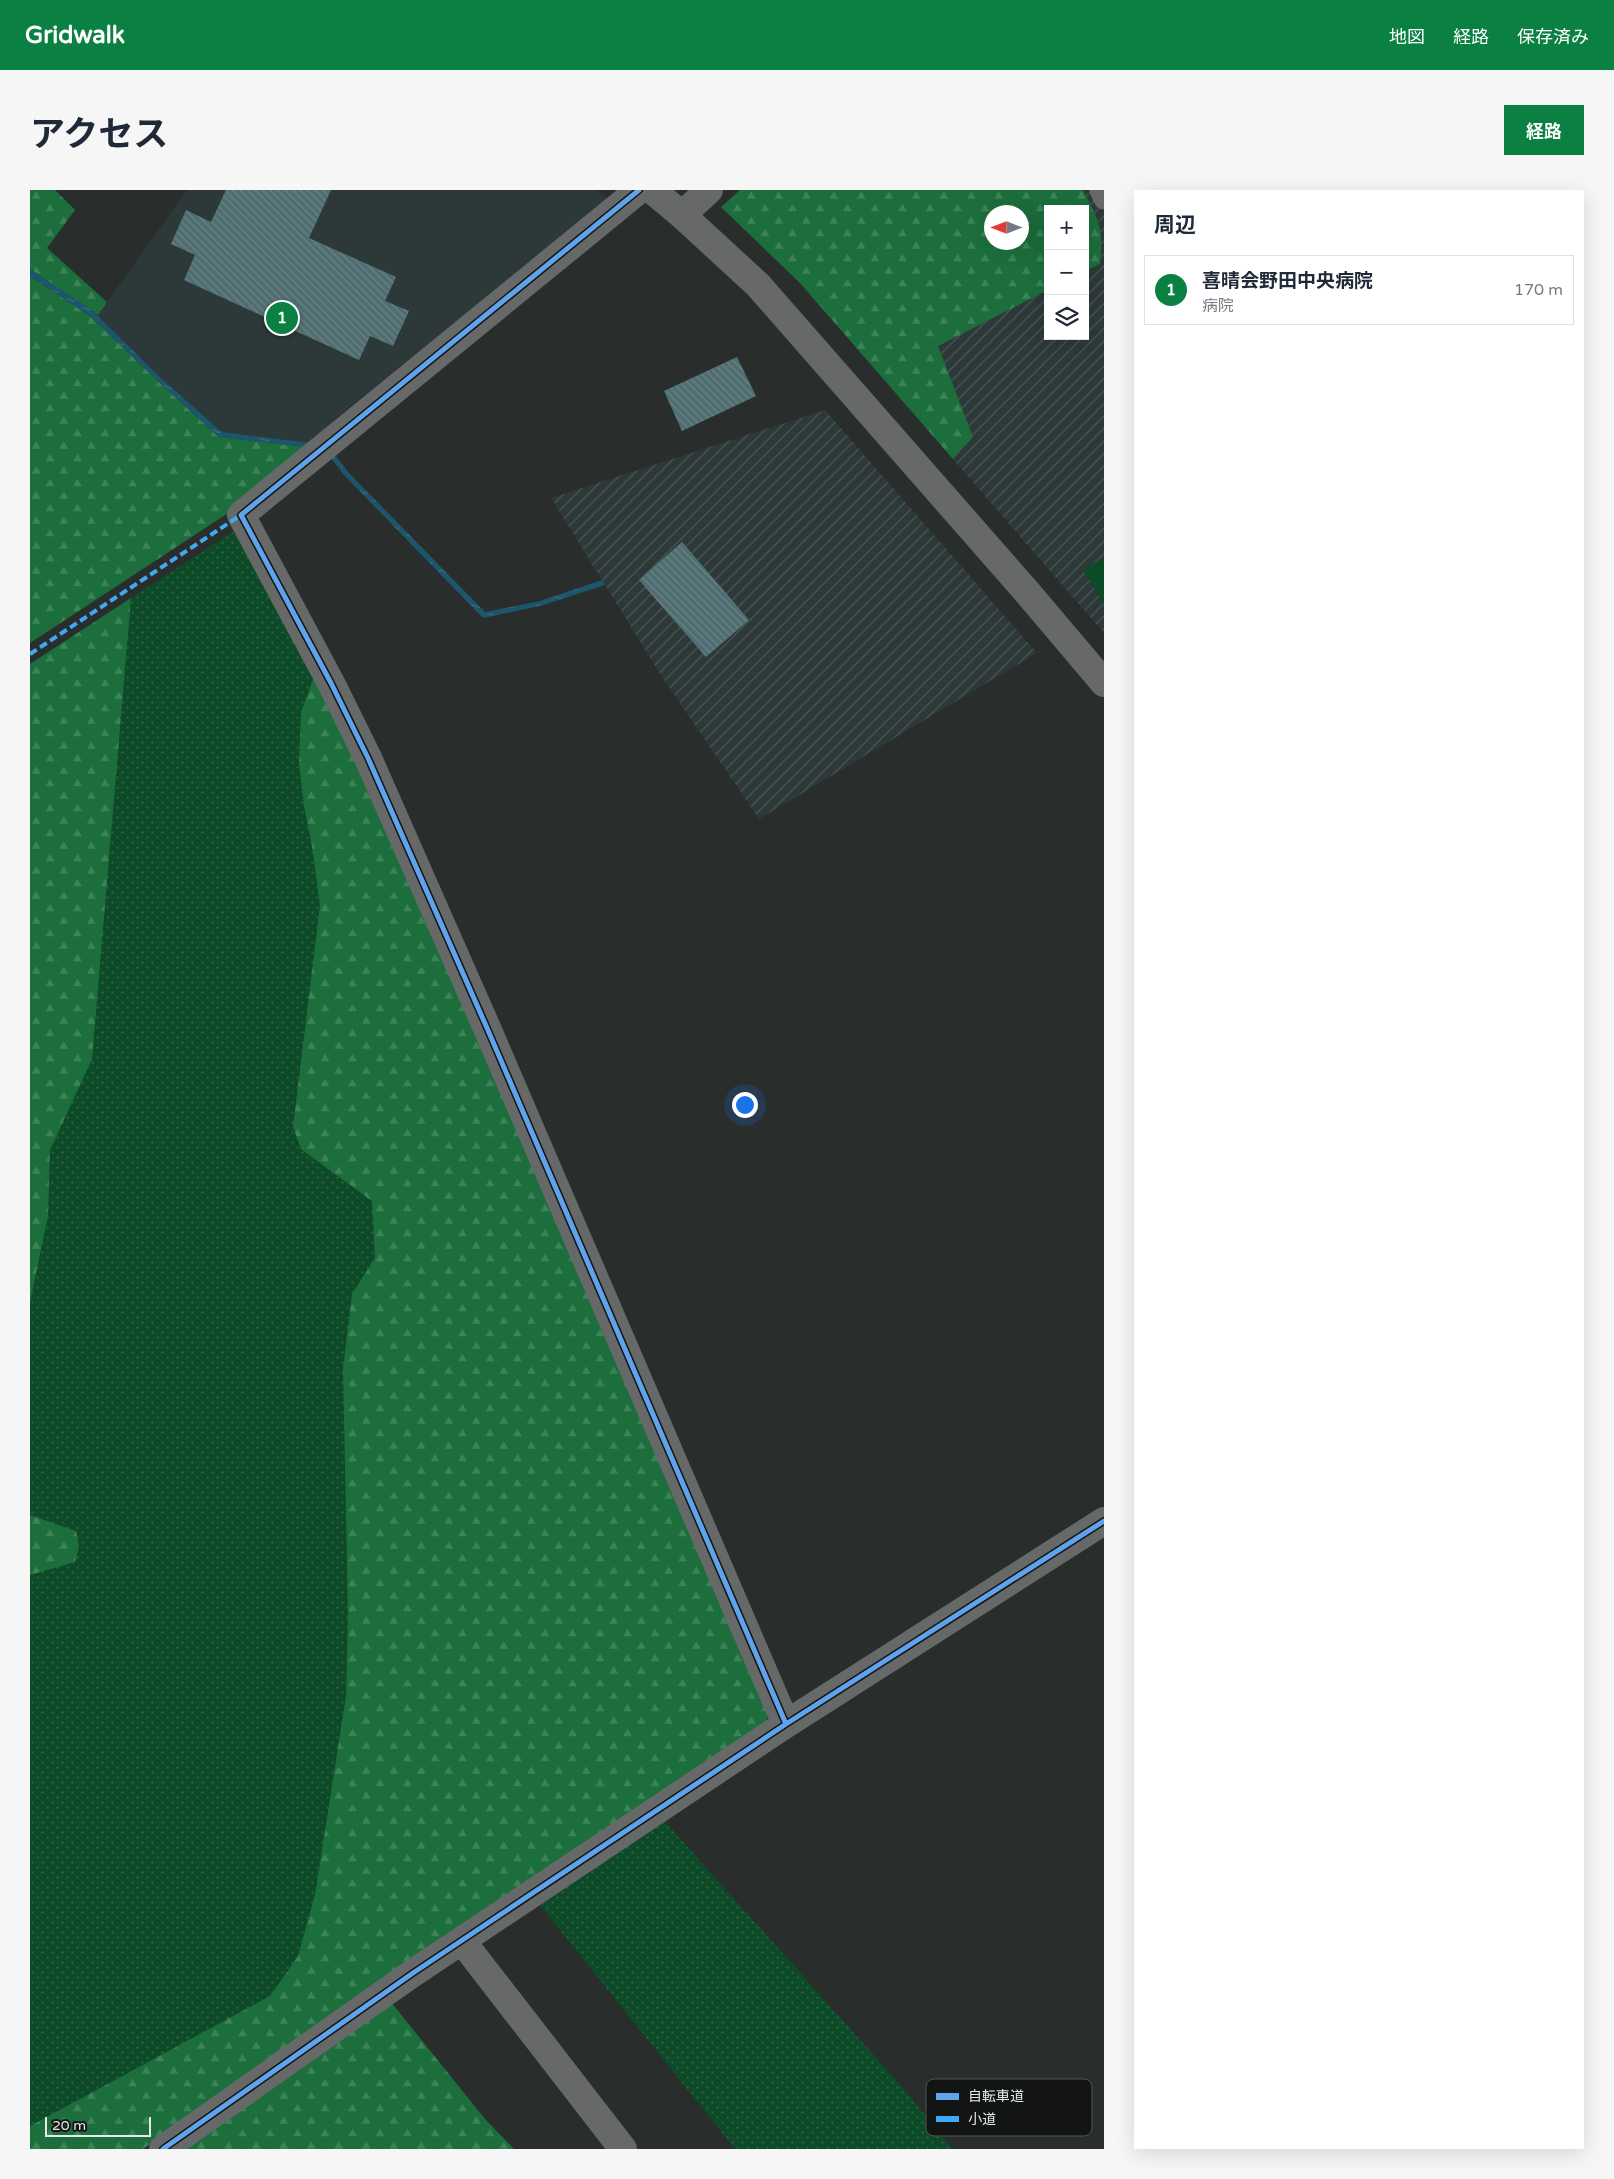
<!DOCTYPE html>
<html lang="ja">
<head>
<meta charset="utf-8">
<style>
	body { margin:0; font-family:"Varela Round","Noto Sans JP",sans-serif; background:#f6f6f7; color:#1f2937 }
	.controls { position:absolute; right:15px; top:15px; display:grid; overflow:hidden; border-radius:0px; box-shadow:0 5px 20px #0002 }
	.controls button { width:45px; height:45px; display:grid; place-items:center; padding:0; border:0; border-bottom:1px solid #e0e1e3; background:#fff; color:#1f2937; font:25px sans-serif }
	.compass { position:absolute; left:954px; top:15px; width:45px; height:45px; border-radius:50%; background:#fff; box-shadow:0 5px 20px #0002; rotate:270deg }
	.scale { position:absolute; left:15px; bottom:12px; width:106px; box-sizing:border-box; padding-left:5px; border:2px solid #e6e9e9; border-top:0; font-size:14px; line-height:18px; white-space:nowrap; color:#e6e9e9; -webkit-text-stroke:4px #131515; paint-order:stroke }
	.you { position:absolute; left:714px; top:914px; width:18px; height:18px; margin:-12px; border:4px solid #fff; border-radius:50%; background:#1a73e8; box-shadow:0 0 0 8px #1a73e833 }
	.badge { display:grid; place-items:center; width:32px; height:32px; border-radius:50%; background:#0b8043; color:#fff; font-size:16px; font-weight:700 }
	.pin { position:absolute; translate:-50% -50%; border:2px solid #fff; box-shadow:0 1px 5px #0006 }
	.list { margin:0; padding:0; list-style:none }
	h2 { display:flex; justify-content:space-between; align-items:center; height:65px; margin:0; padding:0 20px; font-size:21px }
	h2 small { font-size:16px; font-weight:400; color:#747a83 }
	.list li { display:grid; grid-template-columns:32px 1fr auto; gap:15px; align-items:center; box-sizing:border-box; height:70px; margin:0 10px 10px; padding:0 10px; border:1px solid #e0e1e3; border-radius:0px }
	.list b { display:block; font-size:19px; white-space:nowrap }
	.list p { margin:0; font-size:16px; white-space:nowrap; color:#747a83 }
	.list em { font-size:16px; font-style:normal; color:#747a83 }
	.icon { flex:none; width:28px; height:28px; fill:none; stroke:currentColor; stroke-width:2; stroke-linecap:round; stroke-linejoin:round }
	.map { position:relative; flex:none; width:1074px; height:1959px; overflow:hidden; border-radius:0px }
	header { display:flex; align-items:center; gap:30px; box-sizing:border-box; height:70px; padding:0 25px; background:#0b8043; color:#fff }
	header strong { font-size:24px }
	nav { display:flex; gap:28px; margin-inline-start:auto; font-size:18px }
	.intro { display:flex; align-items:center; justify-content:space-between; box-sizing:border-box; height:120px; padding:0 30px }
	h1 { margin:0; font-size:35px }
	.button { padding:12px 22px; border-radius:0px; background:#0b8043; color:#fff; font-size:18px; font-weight:700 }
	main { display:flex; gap:30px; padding:0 30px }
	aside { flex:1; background:#fff; border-radius:0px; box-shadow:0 5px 20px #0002 }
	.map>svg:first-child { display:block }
	.built { fill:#2d3938 }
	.industrial { fill:url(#industrial-furrows); fill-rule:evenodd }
	.grass { fill:url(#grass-dots) }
	.forest { fill:url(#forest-firs); fill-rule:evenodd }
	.garden { fill:#0d4a28 }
	.water { fill:url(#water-ripples) }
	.building { fill:url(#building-back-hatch) }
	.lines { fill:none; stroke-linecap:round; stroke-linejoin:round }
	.service { stroke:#676969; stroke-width:21 }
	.minor { stroke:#676969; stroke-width:28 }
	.tertiary { stroke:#676969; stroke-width:28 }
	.quiet { stroke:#3fa9f5; stroke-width:4; stroke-dasharray:8 4; stroke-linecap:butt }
	.cycleway-casing { stroke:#131515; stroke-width:8 }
	.cycleway { stroke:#60a3ed; stroke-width:5 }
	.key { fill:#131515; stroke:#525555; stroke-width:1 }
	.key-label { font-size:14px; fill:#e6e9e9 }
</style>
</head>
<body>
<header>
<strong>Gridwalk</strong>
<nav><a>地図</a><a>経路</a><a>保存済み</a></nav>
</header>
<div class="intro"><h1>アクセス</h1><a class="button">経路</a></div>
<main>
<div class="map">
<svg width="1074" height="1959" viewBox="0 0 1074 1959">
	<defs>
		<pattern id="industrial-furrows" width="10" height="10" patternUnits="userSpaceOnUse" patternTransform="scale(1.25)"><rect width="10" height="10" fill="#2d3938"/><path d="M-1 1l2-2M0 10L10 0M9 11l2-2" fill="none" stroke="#4b5655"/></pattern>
		<pattern id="grass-dots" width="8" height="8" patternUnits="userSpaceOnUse" patternTransform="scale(1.25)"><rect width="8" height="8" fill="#0d4a28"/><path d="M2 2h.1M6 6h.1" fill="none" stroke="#306447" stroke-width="1.8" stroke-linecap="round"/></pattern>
		<pattern id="forest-firs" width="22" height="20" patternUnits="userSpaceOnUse" patternTransform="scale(1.25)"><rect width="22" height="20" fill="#1c6e3c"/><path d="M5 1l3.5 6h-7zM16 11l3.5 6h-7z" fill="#3d8358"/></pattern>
		<pattern id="water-ripples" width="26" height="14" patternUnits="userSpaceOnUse" patternTransform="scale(1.25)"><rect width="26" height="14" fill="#1b566c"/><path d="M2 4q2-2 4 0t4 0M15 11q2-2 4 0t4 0" fill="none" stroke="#3c6e81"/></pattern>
		<pattern id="building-back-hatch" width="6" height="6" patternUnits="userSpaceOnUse" patternTransform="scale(1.25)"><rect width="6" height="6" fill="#506e72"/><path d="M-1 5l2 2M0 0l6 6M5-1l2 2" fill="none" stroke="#698386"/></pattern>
	</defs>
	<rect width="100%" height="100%" fill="#292d2c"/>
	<path class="built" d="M 157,0 L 567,0 L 579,9 L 306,228 L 281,253 L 192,242 L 133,190 L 68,125 Z"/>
	<path class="industrial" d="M 710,0 L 1074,0 L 1074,443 L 770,93 L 691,17 ZM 1018,19 L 1055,19 L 1055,146 L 1018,146 ZM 962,22 L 992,22 L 992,52 L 962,52 Z
		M 795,220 L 1007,463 L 729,629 L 632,487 L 521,308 Z"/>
	<path class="grass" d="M 202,342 L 210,344 L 303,516 L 433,805 L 332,1808 L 113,1959 L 0,1959 L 0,474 Z
		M 630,1626 L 875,1900 L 922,1959 L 705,1959 L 505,1709 Z"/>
	<path class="forest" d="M 0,0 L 25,0 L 45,20 L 17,58 L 77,112 L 68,125 L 0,79 Z
		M 710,0 L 1053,0 C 1069,31 1074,38 1070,74 L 1055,81 L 1055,19 L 1018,19 L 1018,100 L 908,156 L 943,247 L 923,269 L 770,93 L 691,17 ZM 962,22 L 992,22 L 992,52 L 962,52 Z
		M 0,86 L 60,126 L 131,194 L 189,247 L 276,257 L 215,312 L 0,453 Z
		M 101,408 L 62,869 L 20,960 L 18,1026 L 0,1112 L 0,474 Z
		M 285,484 L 303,516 L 739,1520 L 736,1535 L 332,1808 L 113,1959 L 0,1959 L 0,1936 L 240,1806 L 268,1766 L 285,1705 L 316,1506 L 318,1425 L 313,1179 L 322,1104 L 345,1068 L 342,1011 L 271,959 L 263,937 L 290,715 L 282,656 L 274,616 L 269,573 L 271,522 Z
		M 0,1325 L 46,1341 L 49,1356 L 45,1372 L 0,1385 Z
		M 361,1812 L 455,1929 L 484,1959 L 150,1959 Z"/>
	<path class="garden" d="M 1074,367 L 1074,414 L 1053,380 Z"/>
	<path class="water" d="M 0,79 L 63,121 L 133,190 L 192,242 L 281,253 L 276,257 L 189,247 L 131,194 L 60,126 L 0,86 Z
		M 303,262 L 318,282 L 455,422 L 510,411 L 572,390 L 575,395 L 510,416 L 453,428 L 313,284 L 299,265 Z"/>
	<path class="building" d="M 196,0 L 301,0 L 279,48 L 366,87 L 355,111 L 379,121 L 363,156 L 340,146 L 329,170 L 154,90 L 165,65 L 141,54 L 156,20 L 181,32 Z
		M 707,167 L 726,206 L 652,241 L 634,201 Z
		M 652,352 L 719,430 L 676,467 L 609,390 Z"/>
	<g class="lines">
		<path class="service" d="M 1070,0 L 1074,9"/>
		<path class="minor" d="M 609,0 L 211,325 L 301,493 L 338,568 L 457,838 L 756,1534
			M 652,25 L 679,0
			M 432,1751 L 593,1959
			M 133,1959 L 383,1783 L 756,1534 L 1074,1331"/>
		<path class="tertiary" d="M 622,0 L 652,25 L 728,95 L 997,402 L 1074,493"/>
		<path class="quiet" d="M 0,464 L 211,325"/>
		<g class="cycleway-casing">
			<path id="cycleway" d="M 609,0 L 211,325 L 301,493 L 338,568 L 457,838 L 756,1534
				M 133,1959 L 383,1783 L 756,1534 L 1074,1331"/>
		</g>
		<use href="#cycleway" class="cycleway"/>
	</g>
	<rect x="896" y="1889" width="166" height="57" rx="8" class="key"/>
	<rect x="906" y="1903" width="23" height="7" fill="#60a3ed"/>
	<rect x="906" y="1926" width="23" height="6" fill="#3fa9f5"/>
	<g class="key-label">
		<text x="938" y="1911">自転車道</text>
		<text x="938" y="1934">小道</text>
	</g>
</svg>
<div class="controls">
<button>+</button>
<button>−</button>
<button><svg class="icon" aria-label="layers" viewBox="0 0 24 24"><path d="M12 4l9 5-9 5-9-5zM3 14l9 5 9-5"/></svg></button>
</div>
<svg class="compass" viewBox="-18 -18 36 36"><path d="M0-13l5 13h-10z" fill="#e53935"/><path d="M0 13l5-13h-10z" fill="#747a83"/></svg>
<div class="scale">20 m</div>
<div class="you"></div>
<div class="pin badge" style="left:252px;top:128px">1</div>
</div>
<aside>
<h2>周辺<small></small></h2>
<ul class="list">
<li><span class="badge">1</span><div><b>喜晴会野田中央病院</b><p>病院</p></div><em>170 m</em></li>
</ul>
</aside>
</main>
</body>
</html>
